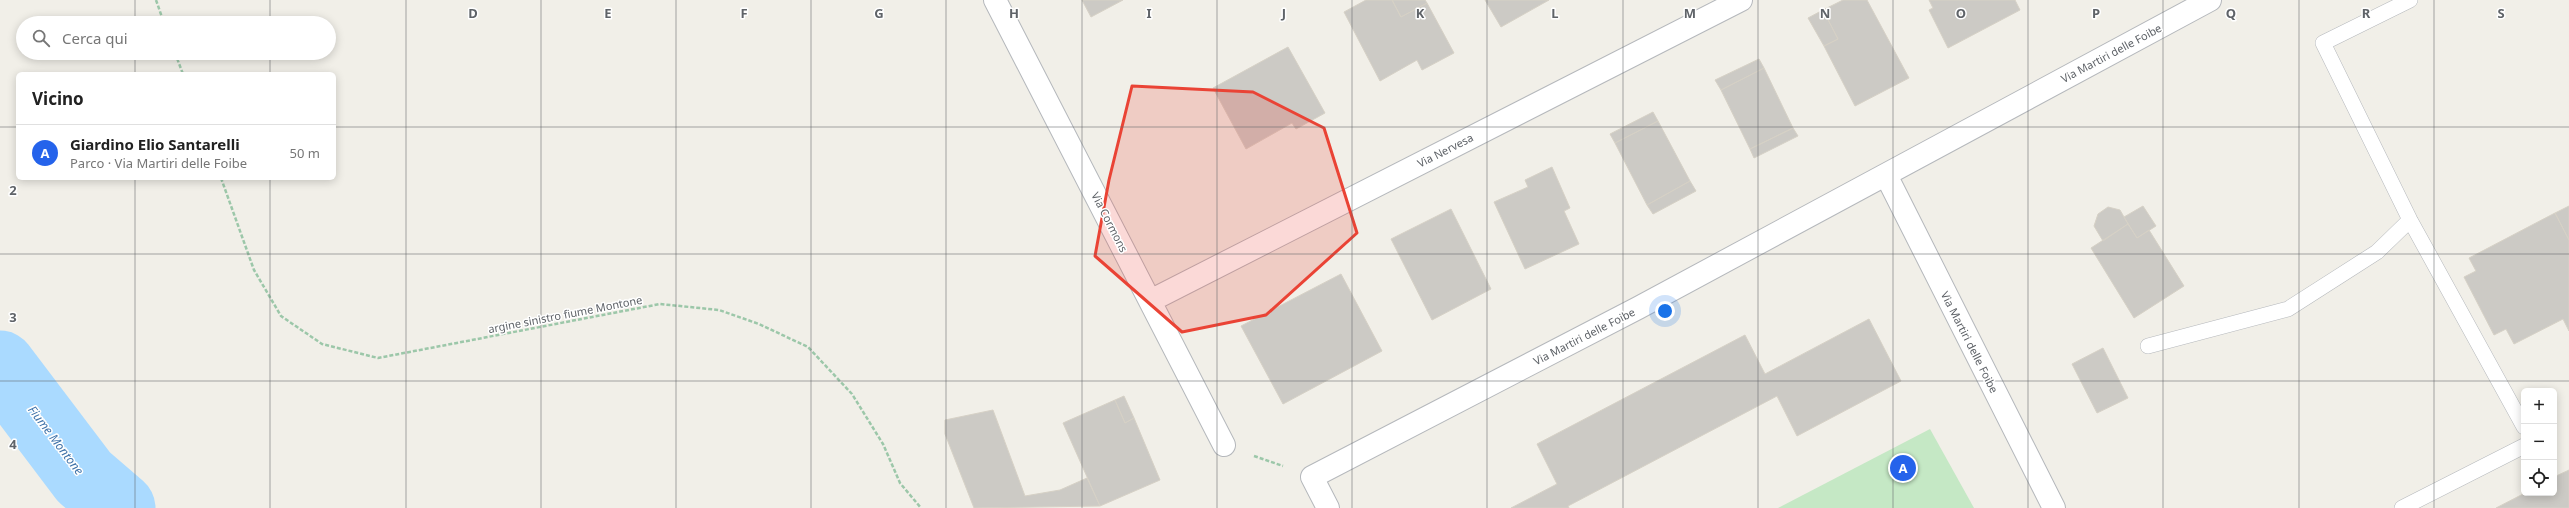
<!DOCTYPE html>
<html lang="it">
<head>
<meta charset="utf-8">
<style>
	body { margin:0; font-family:"Noto Sans",sans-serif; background:#f2f2f2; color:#222 }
	.controls { position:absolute; right:12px; bottom:12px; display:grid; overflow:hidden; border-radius:6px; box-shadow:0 2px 10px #0003 }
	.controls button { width:36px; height:36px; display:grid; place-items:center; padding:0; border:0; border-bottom:1px solid #e0e0e0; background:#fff; color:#222; font:20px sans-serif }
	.you { position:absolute; left:1665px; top:311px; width:14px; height:14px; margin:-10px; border:3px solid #fff; border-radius:50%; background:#1a73e8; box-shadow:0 0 0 6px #1a73e833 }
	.badge { display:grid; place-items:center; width:26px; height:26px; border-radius:50%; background:#2563eb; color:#fff; font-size:13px; font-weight:700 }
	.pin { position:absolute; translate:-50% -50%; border:2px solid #fff; box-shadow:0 1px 4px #0006 }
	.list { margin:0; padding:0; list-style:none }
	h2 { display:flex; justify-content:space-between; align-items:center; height:52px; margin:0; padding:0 16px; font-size:17px }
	h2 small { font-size:13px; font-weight:400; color:#767676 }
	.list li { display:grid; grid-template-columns:26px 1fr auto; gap:12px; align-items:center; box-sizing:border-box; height:56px; padding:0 16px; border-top:1px solid #e0e0e0 }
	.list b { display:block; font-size:15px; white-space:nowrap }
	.list p { margin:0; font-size:13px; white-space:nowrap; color:#767676 }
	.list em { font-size:13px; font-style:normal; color:#767676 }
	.icon { flex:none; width:22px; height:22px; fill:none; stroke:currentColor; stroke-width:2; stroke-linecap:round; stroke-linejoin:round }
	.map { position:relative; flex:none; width:2569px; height:508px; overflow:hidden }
	.search { position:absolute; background:#fff; box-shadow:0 2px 10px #0003; left:16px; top:16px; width:320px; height:44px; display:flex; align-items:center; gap:10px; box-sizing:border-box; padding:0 14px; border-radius:22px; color:#767676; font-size:15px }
	.panel { position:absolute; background:#fff; box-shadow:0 2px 10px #0003; left:16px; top:72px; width:320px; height:108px; border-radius:6px }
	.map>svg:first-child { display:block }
	.green { fill:#c5e8c5 }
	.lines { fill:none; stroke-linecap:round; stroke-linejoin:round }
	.river { stroke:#aadaff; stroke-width:71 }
	.building { fill:#cccac5; stroke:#d6d1c6 }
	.lane-casing { stroke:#b5b8bc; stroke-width:16 }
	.street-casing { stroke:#b5b8bc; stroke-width:24 }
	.path { stroke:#9cc7a9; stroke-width:2.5; stroke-dasharray:4 2; stroke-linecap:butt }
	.lane { stroke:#fff; stroke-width:15 }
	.street { stroke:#fff; stroke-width:22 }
	.marked { fill:#ea4335; fill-opacity:0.2; stroke:#ea4335; stroke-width:3; stroke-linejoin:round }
	.grid { fill:none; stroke:#5f6368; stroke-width:1; stroke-opacity:0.55 }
	.labels { text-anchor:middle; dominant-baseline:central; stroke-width:3; stroke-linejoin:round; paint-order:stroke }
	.street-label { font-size:11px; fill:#5f6368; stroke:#fff }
	.water-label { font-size:12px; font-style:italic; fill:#4174aa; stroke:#fff }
	.grid-label { font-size:13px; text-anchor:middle; font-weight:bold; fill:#5f6368; stroke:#fff; stroke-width:3; stroke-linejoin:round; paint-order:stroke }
</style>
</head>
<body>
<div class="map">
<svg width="2569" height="508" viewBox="0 0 2569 508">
	<rect width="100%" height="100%" fill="#f1efe8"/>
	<path class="green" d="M 1930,429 L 1974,508 L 1778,508 Z"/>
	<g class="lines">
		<path class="river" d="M 0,366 L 84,477 L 120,508"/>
	</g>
	<path class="building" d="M 1082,0 L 1123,0 L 1091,17 Z
		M 1366,0 L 1392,0 L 1401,17 L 1427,3 L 1454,53 L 1422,70 L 1417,60 L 1380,81 L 1344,12 Z
		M 1392,0 L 1425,0 L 1427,3 L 1401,17 Z
		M 1485,0 L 1549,0 L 1501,27 Z
		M 1843,0 L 1867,0 L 1909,78 L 1855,106 L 1824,46 L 1838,39 L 1823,10 Z
		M 1929,0 L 2015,0 L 2020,10 L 1948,48 L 1929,10 L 1933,8 Z
		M 1823,10 L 1838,39 L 1824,46 L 1808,18 Z
		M 1288,47 L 1325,113 L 1296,129 L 1292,123 L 1246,149 L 1213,88 Z
		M 1759,59 L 1764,68 L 1721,90 L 1715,80 Z
		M 1764,68 L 1793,128 L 1750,149 L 1721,90 Z
		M 1653,112 L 1658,121 L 1615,143 L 1610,134 Z
		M 1658,121 L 1690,181 L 1647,205 L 1615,143 Z
		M 1793,128 L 1798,136 L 1754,158 L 1750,149 Z
		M 1552,167 L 1570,208 L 1564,211 L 1579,244 L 1525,269 L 1494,202 L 1528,187 L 1525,180 Z
		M 1690,181 L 1696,191 L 1653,214 L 1647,205 Z
		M 2143,206 L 2156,226 L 2137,238 L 2124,217 Z
		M 2569,206 L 2569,240 L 2555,213 Z
		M 2108,207 L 2120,210 L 2128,224 L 2103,241 L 2094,226 L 2098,214 Z
		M 1451,209 L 1491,289 L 1432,320 L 1391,239 Z
		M 2555,213 L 2569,240 L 2569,331 L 2563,319 L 2514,344 L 2506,329 L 2494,335 L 2464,277 L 2476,271 L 2469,258 Z
		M 2128,224 L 2137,238 L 2149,230 L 2184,286 L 2134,318 L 2091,248 Z
		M 1341,274 L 1382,351 L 1283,404 L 1241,326 Z
		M 1869,319 L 1901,381 L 1797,436 L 1777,396 L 1568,506 L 1569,508 L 1511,508 L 1557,484 L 1537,444 L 1745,335 L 1765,374 Z
		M 2103,348 L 2128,398 L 2097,413 L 2072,364 Z
		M 1124,396 L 1134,418 L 1125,423 L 1115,400 Z
		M 1115,400 L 1125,423 L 1134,418 L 1160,480 L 1100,506 L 1063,423 Z
		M 993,410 L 1025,496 L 1060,490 L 1087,478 L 1100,506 L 974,508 L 945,434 L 945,420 Z
		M 2569,470 L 2569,508 L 2496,508 L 2525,493 L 2554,493 L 2554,477 Z"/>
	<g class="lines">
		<g class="lane-casing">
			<path id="lane" d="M 2410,0 L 2323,43 L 2410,220 L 2524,427
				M 2148,346 L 2288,309 L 2377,252 L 2410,220
				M 2402,508 L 2524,446"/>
		</g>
		<g class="street-casing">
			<path id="street" d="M 995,0 L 1224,445
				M 1886,175 L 2054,508
				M 1150,301 L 1741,0
				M 1328,508 L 1312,477 L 1638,308 L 2210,0"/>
		</g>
		<path class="path" d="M 156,0 L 164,23
			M 175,53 L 183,74
			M 221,178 L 254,270 L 281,316 L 322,344 L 378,358 L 660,304 L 719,310 L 759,324 L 808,347 L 852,394 L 883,444 L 900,483 L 921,508
			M 1254,456 L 1283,466"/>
		<use href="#lane" class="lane"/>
		<use href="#street" class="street"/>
	</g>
	<path class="marked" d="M 1132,86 L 1253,92 L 1324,128 L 1357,233 L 1266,315 L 1182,332 L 1095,256 L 1109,180 Z"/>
	<path class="grid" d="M 135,0 L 135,23M 270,0 L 270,23M 406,0 L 406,508M 541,0 L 541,508M 676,0 L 676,508M 811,0 L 811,508M 946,0 L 946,508M 1082,0 L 1082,508M 1217,0 L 1217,508M 1352,0 L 1352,508M 1487,0 L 1487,508M 1623,0 L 1623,508M 1758,0 L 1758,508M 1893,0 L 1893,508M 2028,0 L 2028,508M 2163,0 L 2163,508M 2299,0 L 2299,508M 2434,0 L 2434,508M 135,53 L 135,74M 270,53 L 270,74M 0,127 L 18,127M 334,127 L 2569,127M 135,178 L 135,508M 270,178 L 270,508M 0,254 L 2569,254M 0,381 L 2569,381"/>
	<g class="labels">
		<g class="street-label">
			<text transform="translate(2111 53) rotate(-28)">Via Martiri delle Foibe</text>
			<text transform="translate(1445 150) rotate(-27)">Via Nervesa</text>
			<text transform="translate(1110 222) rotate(63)">Via Cormons</text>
			<text transform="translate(565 314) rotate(-11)">argine sinistro fiume Montone</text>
			<text transform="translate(1584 336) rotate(-27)">Via Martiri delle Foibe</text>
			<text transform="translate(1970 342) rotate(63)">Via Martiri delle Foibe</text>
		</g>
		<g class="water-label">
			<text transform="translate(56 440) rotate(53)">Fiume Montone</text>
		</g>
	</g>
	<g class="grid-label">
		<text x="473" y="18">D</text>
		<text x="608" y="18">E</text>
		<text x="744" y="18">F</text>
		<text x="879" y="18">G</text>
		<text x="1014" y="18">H</text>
		<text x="1149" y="18">I</text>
		<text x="1284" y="18">J</text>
		<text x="1420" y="18">K</text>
		<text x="1555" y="18">L</text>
		<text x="1690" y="18">M</text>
		<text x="1825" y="18">N</text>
		<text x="1961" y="18">O</text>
		<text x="2096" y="18">P</text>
		<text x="2231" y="18">Q</text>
		<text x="2366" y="18">R</text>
		<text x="2501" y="18">S</text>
		<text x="13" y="195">2</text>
		<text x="13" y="322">3</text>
		<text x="13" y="449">4</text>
	</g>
</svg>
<div class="controls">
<button>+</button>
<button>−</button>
<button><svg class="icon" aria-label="locate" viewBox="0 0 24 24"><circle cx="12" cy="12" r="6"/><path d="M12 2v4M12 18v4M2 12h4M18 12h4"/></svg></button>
</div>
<div class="you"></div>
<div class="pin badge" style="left:1903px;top:468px">A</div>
<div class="search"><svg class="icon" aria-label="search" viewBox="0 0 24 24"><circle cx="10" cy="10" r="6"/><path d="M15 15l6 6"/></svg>Cerca qui</div>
<section class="panel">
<h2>Vicino<small></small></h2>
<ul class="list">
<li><span class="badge">A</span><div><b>Giardino Elio Santarelli</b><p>Parco · Via Martiri delle Foibe</p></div><em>50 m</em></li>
</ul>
</section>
</div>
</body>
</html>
